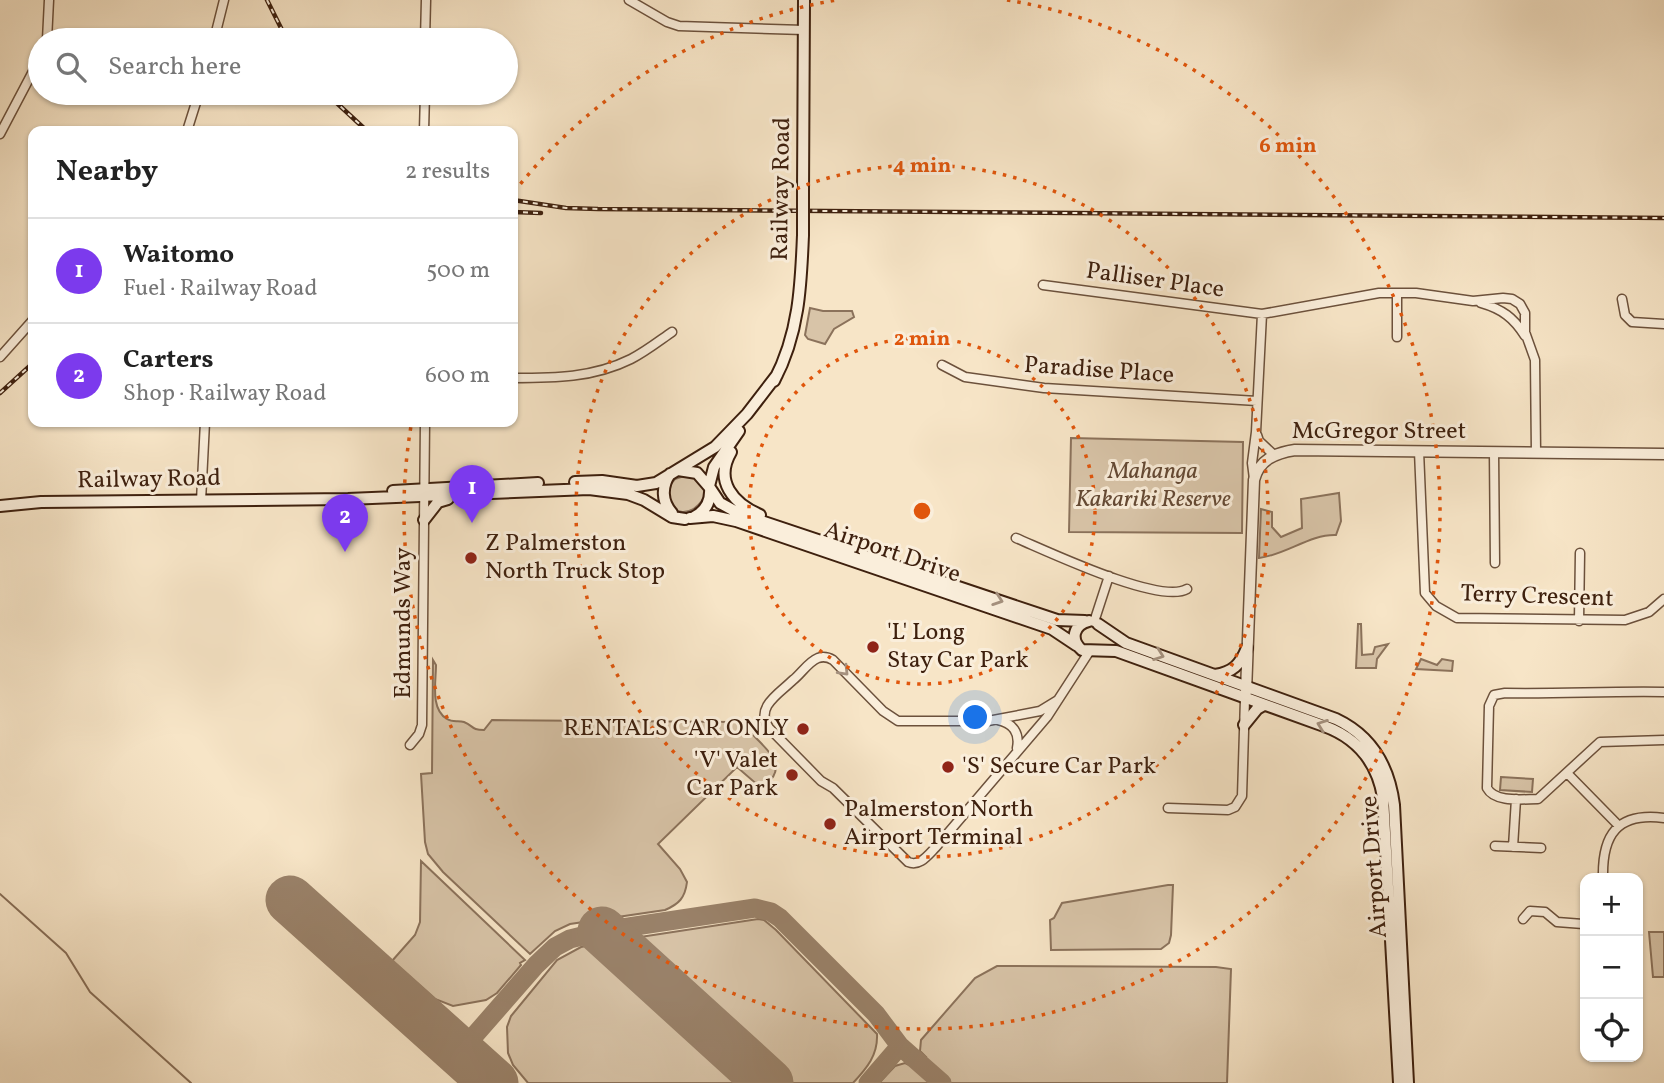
<!DOCTYPE html>
<html lang="en">
<head>
<meta charset="utf-8">
<style>
	body { margin:0; font-family:Vollkorn,serif; background:#f6f6f6; color:#222 }
	.controls { position:absolute; right:21px; bottom:21px; display:grid; overflow:hidden; border-radius:14px; box-shadow:0 2px 5px #0004 }
	.controls button { width:63px; height:63px; display:grid; place-items:center; padding:0; border:0; border-bottom:2px solid #e0e0e0; background:#fff; color:#222; font:35px sans-serif }
	.you { position:absolute; left:976px; top:718px; width:24px; height:24px; margin:-18px; border:5px solid #fff; border-radius:50%; background:#1a73e8; box-shadow:0 0 0 10px #1a73e833 }
	.badge { display:grid; place-items:center; width:46px; height:46px; border-radius:50%; background:#7c3aed; color:#fff; font-size:23px; font-weight:700 }
	.pin { position:absolute; translate:-50% -58px; filter:drop-shadow(0 2px 4px #0008) }
	.pin::after { content:''; position:absolute; top:37px; width:24px; height:21px; background:inherit; clip-path:polygon(0 0,100% 0,50% 100%) }
	.list { margin:0; padding:0; list-style:none }
	h2 { display:flex; justify-content:space-between; align-items:center; height:91px; margin:0; padding:0 28px; font-size:30px }
	h2 small { font-size:23px; font-weight:400; color:#767676 }
	.list li { display:grid; grid-template-columns:46px 1fr auto; gap:21px; align-items:center; box-sizing:border-box; height:105px; padding:0 28px; border-top:2px solid #e0e0e0 }
	.list b { display:block; font-size:26px; white-space:nowrap }
	.list p { margin:0; font-size:23px; white-space:nowrap; color:#767676 }
	.list em { font-size:23px; font-style:normal; color:#767676 }
	.icon { flex:none; width:38px; height:38px; fill:none; stroke:currentColor; stroke-width:2; stroke-linecap:round; stroke-linejoin:round }
	.map { position:relative; flex:none; width:1664px; height:1083px; overflow:hidden }
	.search { position:absolute; background:#fff; box-shadow:0 2px 5px #0004; left:28px; top:28px; width:490px; height:77px; display:flex; align-items:center; gap:18px; box-sizing:border-box; padding:0 24px; border-radius:38px; color:#767676; font-size:26px }
	.panel { position:absolute; background:#fff; box-shadow:0 2px 5px #0004; left:28px; top:126px; width:490px; height:301px; border-radius:14px }
	.map>svg:first-child { display:block }
	.green { fill:#d8c4a8; stroke:#8b725b; stroke-width:2 }
	.lines { fill:none; stroke-linecap:round; stroke-linejoin:round }
	.stream { stroke:#876e57; stroke-width:2 }
	.taxiway { stroke:#9a826a; stroke-width:19 }
	.runway { stroke:#9a826a; stroke-width:49 }
	.minor-casing { stroke:#6c513c; stroke-width:11 }
	.tertiary-casing { stroke:#6c513c; stroke-width:13 }
	.secondary-casing { stroke:#3e200e; stroke-width:14 }
	.minor { stroke:#faeedb; stroke-width:8 }
	.tertiary { stroke:#faeedb; stroke-width:10 }
	.secondary { stroke:#faeedb; stroke-width:10 }
	.rail-casing { stroke:#3e200e; stroke-width:4.5 }
	.rail { stroke:#faeedb; stroke-width:2; stroke-dasharray:5; stroke-linecap:butt }
	.secondary-bridge-casing { stroke:#3e200e; stroke-width:14; stroke-linecap:butt }
	.secondary-bridge { stroke:#faeedb; stroke-width:10 }
	.oneway { stroke:#a5917f }
	.ring { fill:none; stroke:#e0560c; stroke-width:3.5; stroke-dasharray:3.5 7 }
	.poi-dot { fill:#8f2418; stroke:#faeedb; stroke-width:2.5 }
	.labels { text-anchor:middle; dominant-baseline:central; stroke-width:6; stroke-linejoin:round; paint-order:stroke }
	.street-label { font-size:24px; fill:#3e200e; stroke:#faeedb }
	.park-label { font-size:24px; font-style:italic; fill:#644934; stroke:#faeedb }
	.poi-label { font-size:24px; fill:#3e200e; stroke:#faeedb; text-anchor:start }
	.centre { fill:#e0560c; stroke:#faeedb; stroke-width:3.5 }
	.ring-label { font-size:21px; text-anchor:middle; font-weight:bold; fill:#e0560c; stroke:#faeedb; stroke-width:6; stroke-linejoin:round; paint-order:stroke }
</style>
</head>
<body>
<div class="map">
<svg width="1664" height="1083" viewBox="0 0 1664 1083">
	<rect width="100%" height="100%" fill="#f7e5c7"/>
	<filter id="stains"><feTurbulence type="fractalNoise" baseFrequency=".00286" numOctaves="4"/><feColorMatrix values="0 0 0 0 .2 0 0 0 0 .09 0 0 0 0 .02 0 0 0 .5 -.17"/></filter>
	<radialGradient id="worn" r=".72"><stop offset=".6" stop-color="#630" stop-opacity="0"/><stop offset="1" stop-color="#630" stop-opacity=".3"/></radialGradient>
	<path class="green" d="M 810,308 L 823,311 L 852,311 L 854,317 L 834,329 L 825,344 L 808,339 L 805,335 Z
		M 1071,438 L 1243,442 L 1242,533 L 1069,532 Z
		M 687,475 C 732,486 679,535 669,499 C 667,490 669,485 675,479 Z
		M 1339,493 L 1341,521 L 1336,535 C 1310,534 1286,555 1259,558 L 1261,509 L 1272,512 L 1272,527 L 1281,537 L 1302,528 L 1301,499 Z
		M 1358,624 L 1361,624 L 1362,655 L 1373,654 L 1375,647 L 1388,644 L 1377,659 L 1376,668 L 1356,668 Z
		M 1421,659 L 1437,665 L 1442,659 L 1453,661 L 1452,671 L 1416,669 Z
		M 433,660 L 436,665 C 436,682 430,709 447,719 C 453,723 458,720 464,722 C 474,726 471,730 484,730 L 492,720 L 736,722 C 745,725 751,733 758,740 C 773,755 786,768 765,786 L 760,787 L 737,767 L 658,844 L 680,869 L 687,882 C 685,898 679,904 665,910 L 570,924 L 555,931 L 530,954 L 443,872 L 428,854 L 425,842 L 421,774 L 432,773 Z
		M 1501,777 L 1533,779 L 1532,792 L 1500,790 Z
		M 421,861 L 525,960 L 520,963 L 521,965 L 497,993 L 486,1000 L 453,1006 L 435,999 L 392,961 L 415,935 L 420,922 Z
		M 1168,885 L 1173,885 L 1171,935 L 1169,943 L 1161,949 L 1051,950 L 1050,920 L 1054,918 L 1062,903 Z
		M 758,919 L 764,920 L 776,930 L 877,1034 C 878,1055 867,1068 853,1083 L 528,1083 L 513,1065 L 508,1053 L 507,1027 L 511,1016 L 557,960 L 581,947 L 601,943 Z
		M 1649,932 L 1664,932 L 1664,977 L 1653,977 Z
		M 997,966 L 1216,967 L 1231,969 L 1227,1083 L 951,1083 L 924,1059 L 926,1057 L 920,1051 L 921,1040 L 975,978 Z
		M 905,1063 L 916,1068 L 933,1083 L 879,1083 L 895,1066 Z"/>
	<g class="lines">
		<path class="stream" d="M 0,894 L 66,953 L 90,992 L 191,1083"/>
		<path class="taxiway" d="M 460,1052 L 536,965 L 555,947 L 570,939 L 602,931 L 755,908 L 771,912 L 780,918 L 876,1014 L 900,1046 L 942,1083
			M 868,1083 L 900,1046"/>
		<path class="runway" d="M 290,900 L 494,1083
			M 602,931 L 769,1083"/>
		<g class="minor-casing">
			<path id="minor" d="M 629,0 L 667,22 L 679,26 L 804,30
				M 47,40 L 49,0
				M 214,40 L 224,0
				M 425,40 L 426,0
				M 187,131 L 199,93
				M 424,131 L 425,93
				M 0,134 L 40,58
				M 1043,285 L 1262,314 L 1379,293 L 1416,293 L 1473,301 L 1503,298 L 1512,299 L 1520,304 L 1525,313 L 1525,332 L 1535,360 L 1536,453
				M 1622,299 L 1625,315 L 1632,322 L 1664,324
				M 1481,303 C 1502,309 1514,318 1525,336
				M 1397,337 L 1397,293
				M 0,357 L 33,320
				M 942,365 L 965,377 L 1044,388 L 1257,401
				M 513,378 C 554,378 593,378 631,359 C 645,352 659,341 672,332
				M 1257,435 L 1259,441 L 1274,455
				M 1419,451 L 1425,593 L 1436,606 L 1457,618 L 1625,620 L 1649,612 L 1664,599
				M 1494,452 L 1495,563
				M 1254,479 L 1252,463 L 1256,432 L 1262,314
				M 201,501 L 205,422
				M 1016,538 C 1047,551 1160,605 1187,589
				M 1579,621 L 1580,553
				M 1094,622 L 1109,576
				M 1664,692 C 1611,691 1558,694 1505,693 L 1494,695 L 1489,706 L 1487,788 C 1495,803 1523,799 1538,799 L 1600,742 L 1664,740
				M 1058,700 L 1040,711 L 988,721 L 898,721 L 883,711 L 833,660 C 828,657 824,656 818,658 C 808,662 801,674 793,680 C 780,693 754,707 769,728 L 821,781 L 833,788 L 908,862 C 920,867 928,855 936,847 L 1047,717 L 1089,652
				M 998,720 C 1013,723 1020,733 1017,748
				M 410,745 L 419,734 L 422,725 L 425,422
				M 1567,773 L 1619,826
				M 1168,808 L 1228,810 L 1235,807 L 1242,796 L 1245,699
				M 1495,846 L 1541,848
				M 1513,847 L 1516,799
				M 1603,878 C 1602,835 1617,812 1664,818
				M 1523,919 L 1530,911 L 1545,912 L 1557,922 L 1583,924 L 1585,922"/>
		</g>
		<g class="tertiary-casing">
			<path id="tertiary" d="M 1246,692 L 1254,480 C 1259,460 1275,453 1295,450 L 1664,454"/>
		</g>
		<g class="secondary-casing">
			<path id="secondary" d="M 803,192 L 804,0
				M 774,381 C 799,334 801,286 803,235
				M 731,452 C 714,481 733,503 760,515
				M 678,470 L 697,473 L 710,488 C 711,501 706,511 694,517
				M 670,474 C 661,487 662,502 672,513
				M 575,482 L 602,481 L 637,486 L 656,483 L 715,447 L 747,414 L 777,375
				M 709,486 L 714,467 L 739,431
				M 710,488 L 720,503 L 740,514 L 1057,620 L 1085,621
				M 393,491 L 538,483
				M 0,506 L 41,502 L 348,499 L 589,489 L 628,494 L 644,500 L 672,517 L 685,519
				M 690,518 L 713,516 L 736,521 L 1052,629 L 1076,645
				M 424,520 L 438,502 L 448,499
				M 1089,621 C 1073,625 1070,640 1082,650 L 1116,651 L 1324,726 C 1357,738 1377,762 1383,797 L 1399,1083
				M 1098,624 L 1126,643 L 1336,719 C 1372,736 1389,766 1394,805 L 1408,1083
				M 1215,675 C 1233,672 1240,665 1247,648
				M 1244,725 L 1257,709 L 1264,705"/>
		</g>
		<use href="#minor" class="minor"/>
		<use href="#tertiary" class="tertiary"/>
		<use href="#secondary" class="secondary"/>
		<g class="rail-casing">
			<path id="rail" d="M 267,0 L 287,40
				M 326,93 L 367,131
				M 513,200 L 566,208 L 598,209 L 1664,218
				M 513,212 L 541,213
				M 0,393 L 33,363"/>
		</g>
		<use href="#rail" class="rail"/>
		<g class="secondary-bridge-casing">
			<path id="secondary-bridge" d="M 803,235 L 803,192"/>
		</g>
		<use href="#secondary-bridge" class="secondary-bridge"/>
	</g>
	<defs><path id="oneway-chevron" d="M-2-3.5L2.5 0L-2 3.5" fill="none" stroke-width="1.6" stroke-linecap="round" stroke-linejoin="round" transform="scale(1.75)"/></defs>
	<g class="oneway">
		<use href="#oneway-chevron" transform="translate(998 600) rotate(19)"/>
		<use href="#oneway-chevron" transform="translate(1159 655) rotate(20)"/>
		<use href="#oneway-chevron" transform="translate(844 671) rotate(46)"/>
		<use href="#oneway-chevron" transform="translate(1322 725) rotate(-160)"/>
	</g>
	<g class="ring">
		<circle cx="922" cy="511" r="173"/>
		<circle cx="922" cy="511" r="346"/>
		<path d="M514 192A518 518 0 0 1 837 0M1007 0A518 518 0 1 1 411 426"/>
	</g>
	<g class="poi-dot">
		<circle cx="471" cy="558" r="7"/>
		<circle cx="873" cy="647" r="7"/>
		<circle cx="803" cy="729" r="7"/>
		<circle cx="948" cy="767" r="7"/>
		<circle cx="792" cy="775" r="7"/>
		<circle cx="830" cy="824" r="7"/>
	</g>
	<g class="labels">
		<g class="street-label">
			<text transform="translate(782 189) rotate(-89)">Railway Road</text>
			<text transform="translate(1155 281) rotate(8)">Palliser Place</text>
			<text transform="translate(1099 371) rotate(4)">Paradise Place</text>
			<text x="1379" y="432">McGregor Street</text>
			<text transform="translate(149 480) rotate(-1)">Railway Road</text>
			<text transform="translate(892 553) rotate(19)">Airport Drive</text>
			<text transform="translate(1537 597) rotate(2)">Terry Crescent</text>
			<text transform="translate(404 623) rotate(-90)">Edmunds Way</text>
			<text transform="translate(1375 867) rotate(-94)">Airport Drive</text>
		</g>
		<g class="park-label">
			<text x="1153" y="472">Mahanga<tspan x="1153" dy="28">Kakariki Reserve</tspan></text>
		</g>
		<g class="poi-label">
			<text x="485" y="544">Z Palmerston<tspan x="485" dy="28">North Truck Stop</tspan></text>
			<text x="887" y="633">'L' Long<tspan x="887" dy="28">Stay Car Park</tspan></text>
			<text x="789" y="729" text-anchor="end">RENTALS CAR ONLY</text>
			<text x="778" y="761" text-anchor="end">'V' Valet<tspan x="778" dy="28">Car Park</tspan></text>
			<text x="962" y="767">'S' Secure Car Park</text>
			<text x="844" y="810">Palmerston North<tspan x="844" dy="28">Airport Terminal</tspan></text>
		</g>
	</g>
	<circle cx="922" cy="511" r="10" class="centre"/>
	<g class="ring-label">
		<text x="1288" y="152">6 min</text>
		<text x="922" y="172">4 min</text>
		<text x="922" y="345">2 min</text>
	</g>
	<rect width="100%" height="100%" filter="url(#stains)"/>
	<rect width="100%" height="100%" fill="url(#worn)"/>
</svg>
<div class="controls">
<button>+</button>
<button>−</button>
<button><svg class="icon" aria-label="locate" viewBox="0 0 24 24"><circle cx="12" cy="12" r="6"/><path d="M12 2v4M12 18v4M2 12h4M18 12h4"/></svg></button>
</div>
<div class="you"></div>
<div class="pin badge" style="left:472px;top:523px">1</div>
<div class="pin badge" style="left:345px;top:552px">2</div>
<div class="search"><svg class="icon" aria-label="search" viewBox="0 0 24 24"><circle cx="10" cy="10" r="6"/><path d="M15 15l6 6"/></svg>Search here</div>
<section class="panel">
<h2>Nearby<small>2 results</small></h2>
<ul class="list">
<li><span class="badge">1</span><div><b>Waitomo</b><p>Fuel · Railway Road</p></div><em>500 m</em></li>
<li><span class="badge">2</span><div><b>Carters</b><p>Shop · Railway Road</p></div><em>600 m</em></li>
</ul>
</section>
</div>
</body>
</html>
